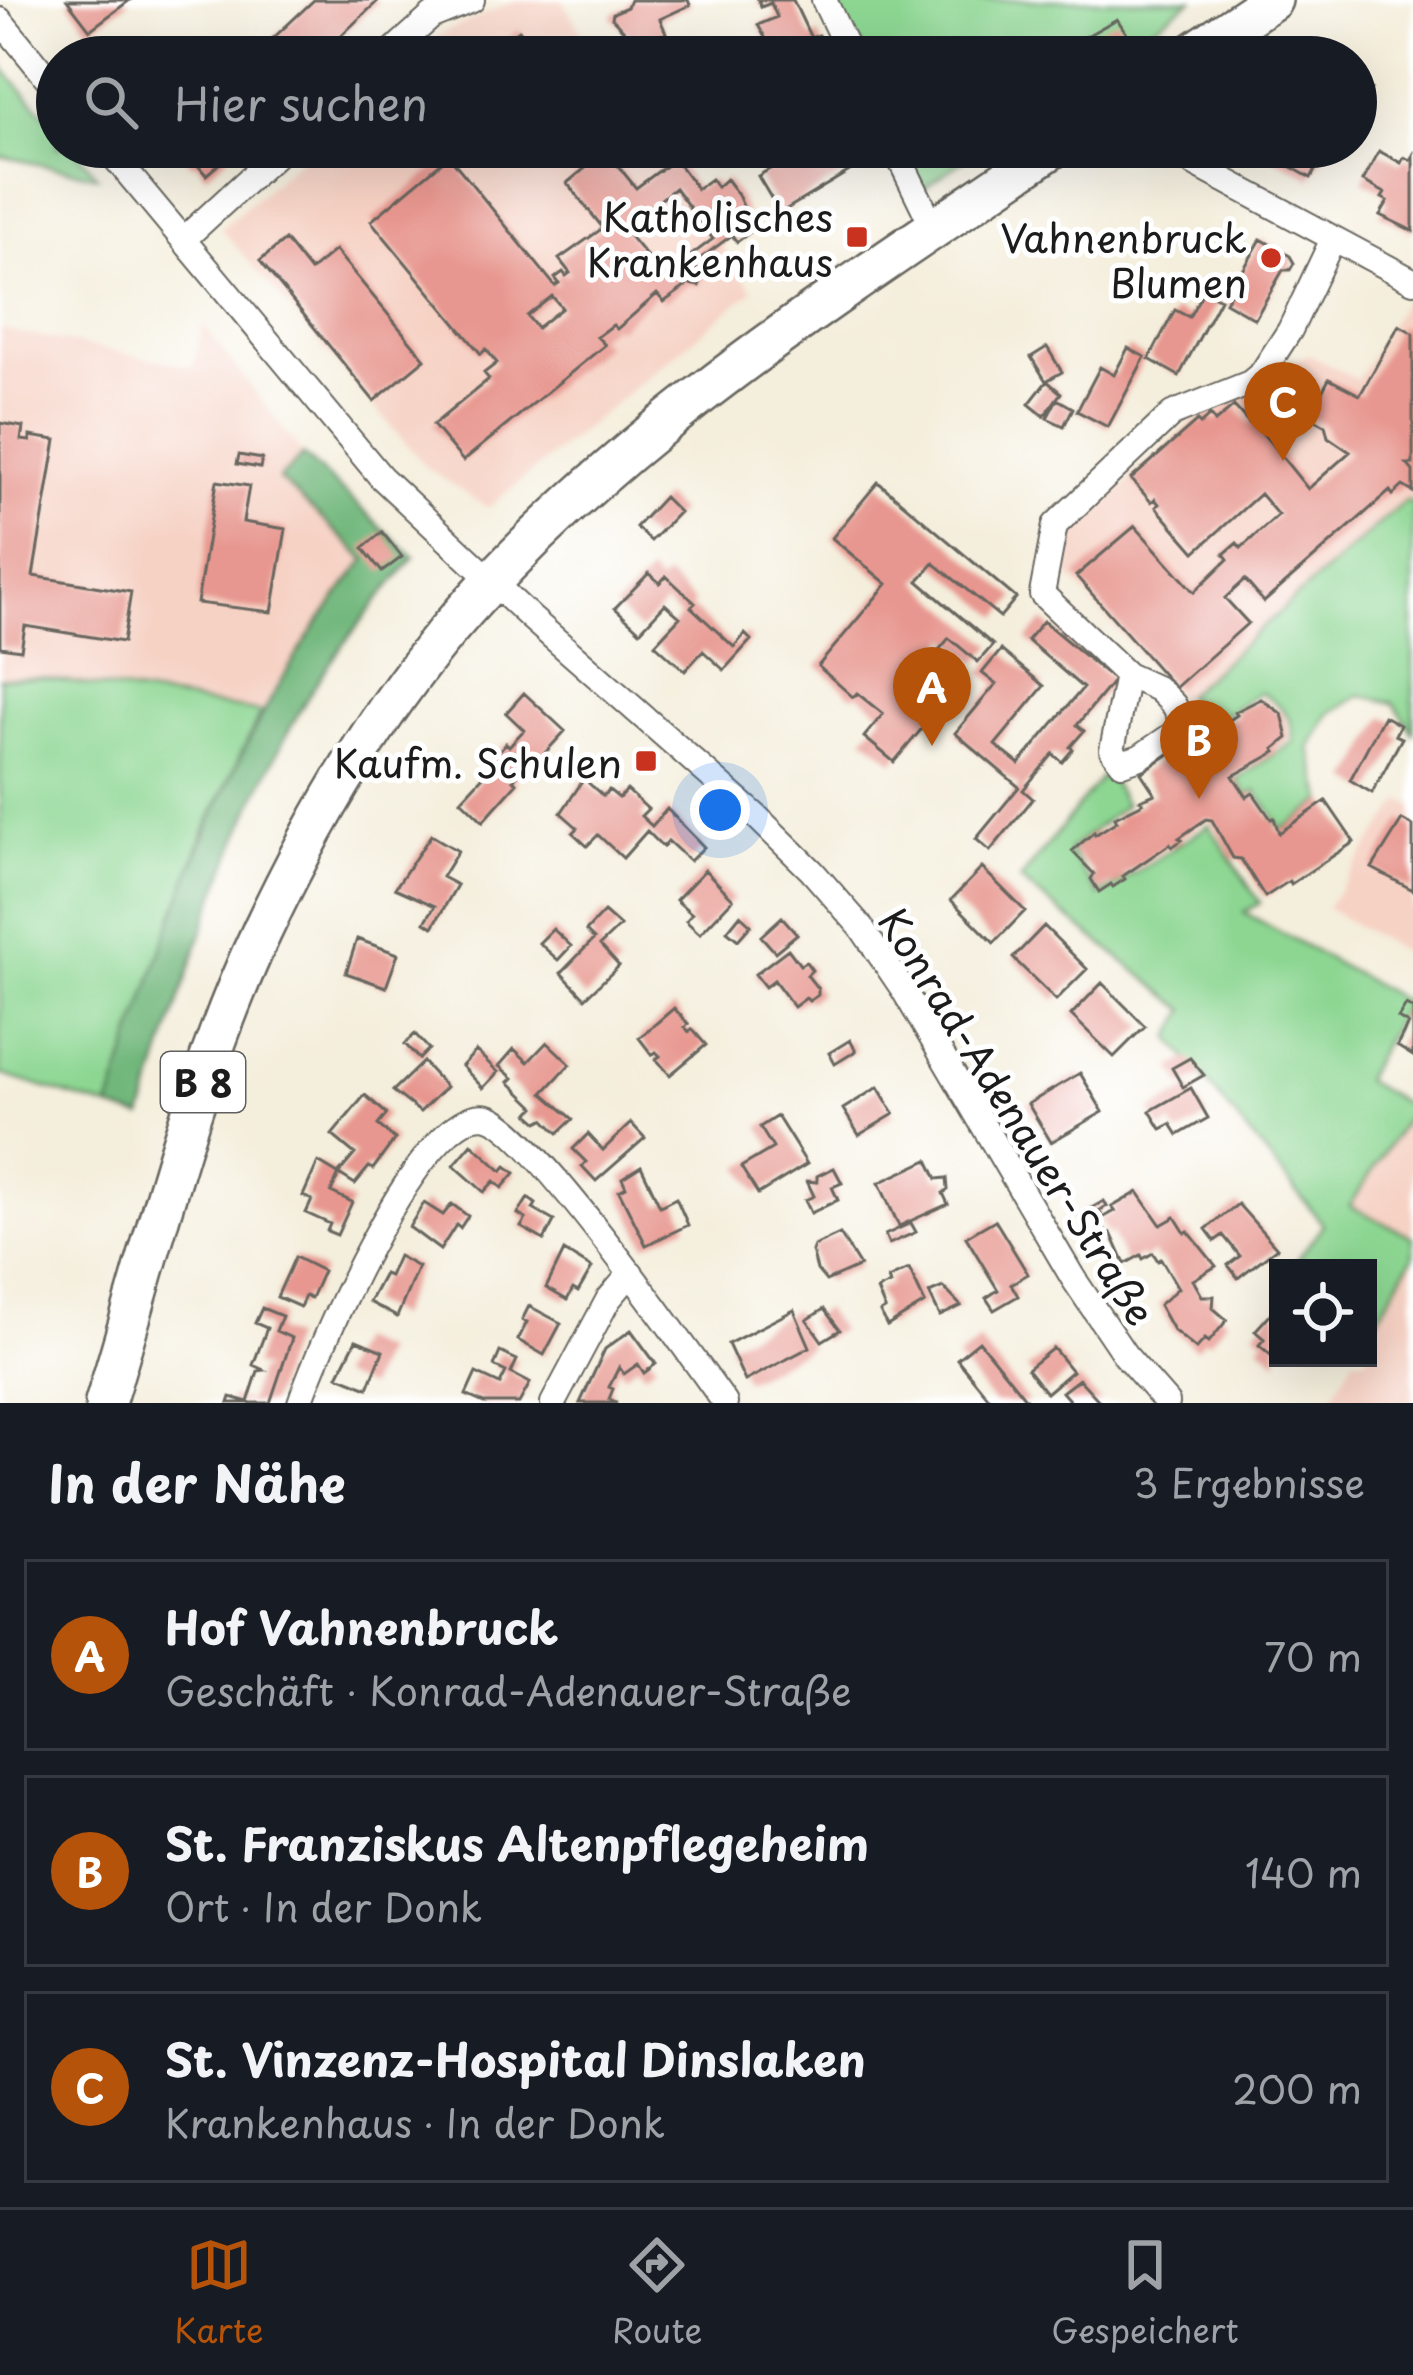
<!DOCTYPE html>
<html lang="de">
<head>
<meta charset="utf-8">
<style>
	body { margin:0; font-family:"Playpen Sans",sans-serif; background:#20242c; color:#f1f3f6 }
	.controls { position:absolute; right:36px; bottom:36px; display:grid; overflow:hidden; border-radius:0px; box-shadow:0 12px 48px #0002 }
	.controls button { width:108px; height:108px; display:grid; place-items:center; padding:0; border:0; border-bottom:3px solid #363941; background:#171b24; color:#f1f3f6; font:60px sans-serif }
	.you { position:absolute; left:720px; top:810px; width:42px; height:42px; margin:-30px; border:9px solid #fff; border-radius:50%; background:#1a73e8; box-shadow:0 0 0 18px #1a73e833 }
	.badge { display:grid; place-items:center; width:78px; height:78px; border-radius:50%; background:#b45309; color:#fff; font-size:39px; font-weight:700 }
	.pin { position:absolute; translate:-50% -99px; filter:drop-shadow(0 3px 6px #0008) }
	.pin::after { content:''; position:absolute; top:63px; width:42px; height:36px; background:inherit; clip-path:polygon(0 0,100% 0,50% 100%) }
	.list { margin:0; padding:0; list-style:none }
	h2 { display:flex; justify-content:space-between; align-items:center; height:156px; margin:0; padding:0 48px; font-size:51px }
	h2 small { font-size:39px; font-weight:400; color:#9ea1a6 }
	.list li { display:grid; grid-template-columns:78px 1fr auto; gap:36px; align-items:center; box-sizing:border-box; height:192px; margin:0 24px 24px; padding:0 24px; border:3px solid #363941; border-radius:0px }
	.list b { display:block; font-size:45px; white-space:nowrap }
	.list p { margin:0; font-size:39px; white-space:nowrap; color:#9ea1a6 }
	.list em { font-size:39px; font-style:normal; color:#9ea1a6 }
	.icon { flex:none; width:66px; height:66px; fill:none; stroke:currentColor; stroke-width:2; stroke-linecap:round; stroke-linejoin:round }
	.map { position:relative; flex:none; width:1413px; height:1403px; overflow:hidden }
	.search { position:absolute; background:#171b24; box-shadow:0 12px 48px #0002; left:36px; right:36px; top:36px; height:132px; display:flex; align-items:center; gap:30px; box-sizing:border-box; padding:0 42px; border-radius:66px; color:#9ea1a6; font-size:45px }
	.sheet { height:804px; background:#171b24 }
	nav { display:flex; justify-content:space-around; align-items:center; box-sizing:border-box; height:168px; border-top:3px solid #363941; background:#171b24; font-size:33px; color:#9ea1a6 }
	nav a { display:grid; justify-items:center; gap:6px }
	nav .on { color:#b45309 }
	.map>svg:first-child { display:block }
	.built { fill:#f6d2c4 }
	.green { fill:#8cd692; stroke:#547957; stroke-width:3 }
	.forest { fill:#71b77c; stroke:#466a4c; stroke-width:3 }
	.building { fill:#e7978f; fill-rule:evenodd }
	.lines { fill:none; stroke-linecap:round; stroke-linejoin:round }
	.minor-casing { stroke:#68665f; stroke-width:28 }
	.primary-casing { stroke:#68665f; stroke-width:44 }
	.minor { stroke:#fff; stroke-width:24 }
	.primary { stroke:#fff; stroke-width:39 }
	.poi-dot { fill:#c8321e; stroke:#fff; stroke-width:4.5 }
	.labels { text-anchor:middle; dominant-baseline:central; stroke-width:10; stroke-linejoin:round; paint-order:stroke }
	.shield { fill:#fff; stroke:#606060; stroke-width:3 }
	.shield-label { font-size:36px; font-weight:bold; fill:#1c1c1c }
	.poi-label { font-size:39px; fill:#1c1c1c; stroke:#fff; text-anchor:end }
	.street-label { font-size:39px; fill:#1c1c1c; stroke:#fff }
</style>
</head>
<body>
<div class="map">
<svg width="1413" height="1403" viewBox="0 0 1413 1403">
	<rect width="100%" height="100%" fill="#fff"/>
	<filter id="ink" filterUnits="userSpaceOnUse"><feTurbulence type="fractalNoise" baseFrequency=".00833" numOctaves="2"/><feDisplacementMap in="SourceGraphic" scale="24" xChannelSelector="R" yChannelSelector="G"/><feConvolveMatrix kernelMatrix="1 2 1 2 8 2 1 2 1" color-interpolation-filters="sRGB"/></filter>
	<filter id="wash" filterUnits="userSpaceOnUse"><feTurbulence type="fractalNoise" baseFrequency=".004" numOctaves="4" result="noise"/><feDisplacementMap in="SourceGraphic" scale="48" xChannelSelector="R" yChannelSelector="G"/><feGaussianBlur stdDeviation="2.7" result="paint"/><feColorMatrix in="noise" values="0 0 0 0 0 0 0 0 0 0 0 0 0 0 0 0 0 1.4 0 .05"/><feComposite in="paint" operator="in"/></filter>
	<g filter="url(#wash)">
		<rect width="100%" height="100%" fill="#f4eedc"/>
		<path class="built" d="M 516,0 L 562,0 L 597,57 L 415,57 L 443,33 Z
			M 314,147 L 653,147 L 753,290 L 488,508 L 427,468 L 221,229 Z
			M 1405,298 L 1413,302 L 1413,504 L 1406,500 L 1185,696 L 1175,695 L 1067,574 L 1074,532 L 1195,422 L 1308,354 L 1357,380 Z
			M 203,324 L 303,455 L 280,479 L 367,560 L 283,674 L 261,712 L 43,678 L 0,678 L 0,329 L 193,367 Z
			M 1401,801 L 1413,805 L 1413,958 L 1326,908 Z
			M 1412,1108 L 1413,1108 L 1413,1237 L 1350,1206 Z
			M 1413,1256 L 1413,1403 L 1328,1403 L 1354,1358 L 1368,1358 L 1368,1335 Z"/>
		<path class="green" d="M 833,0 L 1192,0 L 1110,57 L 859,57 Z
			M 0,65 L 57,128 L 57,147 L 73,147 L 97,176 L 0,156 Z
			M 901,147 L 982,147 L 921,190 Z
			M 1406,500 L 1413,504 L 1413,733 L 1394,703 L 1360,695 L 1329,714 L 1310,748 L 1324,801 L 1283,829 L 1256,791 L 1247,795 L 1237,780 L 1293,742 C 1294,717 1280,703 1260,692 L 1213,723 L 1185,696 Z
			M 0,678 L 43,678 L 261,712 L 202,836 L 109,1108 L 0,1074 Z
			M 1106,771 L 1125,805 L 1069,850 L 1099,896 L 1209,825 L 1260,903 L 1244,912 L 1406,1002 L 1364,1080 L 1412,1108 L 1350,1206 L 1413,1237 L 1413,1256 L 1376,1321 L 1368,1315 L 1368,1268 L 1304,1268 L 1296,1262 L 1323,1224 L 1171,1038 L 1186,1010 L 1020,880 Z"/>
		<path class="forest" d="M 303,455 L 414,557 C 375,604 334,652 303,705 C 229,834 186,977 142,1118 L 109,1108 C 172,913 233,719 366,560 L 279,479 Z"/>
		<g id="blocks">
			<path class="building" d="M 67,0 L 130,0 L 90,30 Z
				M 314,0 L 379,0 L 318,57 L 253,57 Z
				M 630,0 L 688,0 L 690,5 L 660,19 L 666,33 L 637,45 L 612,18 L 613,13 L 627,7 Z
				M 758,0 L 793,0 L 811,38 L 819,35 L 828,57 L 776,57 L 758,25 L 777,17 L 771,3 L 761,7 Z
				M 1117,19 L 1127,34 L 1110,47 L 1106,42 L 1094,50 L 1085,37 Z
				M 519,30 L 540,57 L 485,57 Z
				M 570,42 L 582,57 L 550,57 Z
				M 1356,81 L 1371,89 L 1356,116 Z
				M 183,147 L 229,147 L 233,152 L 206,175 L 196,163 L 190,164 Z
				M 807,147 L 871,147 L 876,155 L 780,213 L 758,176 Z
				M 1267,147 L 1328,147 L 1311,178 L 1264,152 Z
				M 606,151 L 636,188 L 675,159 L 697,189 L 711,179 L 717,187 L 726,179 L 738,195 L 746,213 L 743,216 L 753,230 L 737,242 L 732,235 L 693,264 L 702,278 L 699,286 L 689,284 L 664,302 L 657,294 L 617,329 L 613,325 L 597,337 L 605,345 L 463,461 L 433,425 L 489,379 L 484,373 L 497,363 L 486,349 L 481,354 L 371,221 L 449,156 L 555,286 L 559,283 L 555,278 L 563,272 L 566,276 L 570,273 L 559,259 L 603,228 L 567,183 ZM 675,188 L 713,239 L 670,271 L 665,263 L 657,269 L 624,229 ZM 552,296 L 562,308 L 537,328 L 527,316 Z
				M 1379,151 L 1401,163 L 1404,157 L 1410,160 L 1413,155 L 1413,231 L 1380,215 L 1388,201 L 1382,198 L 1385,193 L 1363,181 Z
				M 1261,239 L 1290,256 L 1294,263 L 1290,270 L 1283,270 L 1255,319 L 1225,302 Z
				M 285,240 L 310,271 L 335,250 L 425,359 L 374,401 L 260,261 Z
				M 1204,290 L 1220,299 L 1179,376 L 1149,359 L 1175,310 L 1189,317 Z
				M 1399,325 L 1413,333 L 1413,464 L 1407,464 L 1413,471 L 1413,492 L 1403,486 L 1393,495 L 1390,491 L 1264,602 L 1245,580 L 1225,598 L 1248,623 L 1175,688 L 1076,576 L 1135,526 L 1194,592 L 1228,559 L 1224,554 L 1237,543 L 1241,548 L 1278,515 L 1260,494 L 1195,552 L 1156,507 L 1159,504 L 1155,499 L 1151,502 L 1131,479 L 1197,421 L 1200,424 L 1210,415 L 1215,422 L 1234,406 L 1250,424 L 1253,421 L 1308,489 L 1350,452 L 1328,437 L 1325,425 L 1309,416 L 1315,404 L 1307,400 L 1312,389 L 1321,394 L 1329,379 L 1360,395 Z
				M 1047,347 L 1062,372 L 1046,381 L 1031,357 Z
				M 1128,348 L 1145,357 L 1108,427 L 1077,411 L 1100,367 L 1114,375 Z
				M 1047,381 L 1061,393 L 1044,416 L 1029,404 Z
				M 1057,399 L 1073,408 L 1064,426 L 1047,418 Z
				M 0,423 L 23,427 L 21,440 L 30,441 L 30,436 L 56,440 L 33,576 L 131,592 L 123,642 L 25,626 L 21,650 L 0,647 Z
				M 239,455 L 262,459 L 260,468 L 237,464 Z
				M 217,481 L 249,486 L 243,522 L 286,529 L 272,612 L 197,603 Z
				M 878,482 L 1016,598 L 1000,617 L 934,563 L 918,581 L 993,645 L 978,662 L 949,638 L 917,676 L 946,700 L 894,762 L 864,737 L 883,714 L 857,693 L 853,697 L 818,666 L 887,584 L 832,538 Z
				M 664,497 L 679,512 L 651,541 L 636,527 Z
				M 382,532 L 402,557 L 382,572 L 363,548 Z
				M 649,573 L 660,583 L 666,576 L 695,603 L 691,607 L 734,647 L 745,634 L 751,640 L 724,670 L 703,651 L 685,671 L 655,644 L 680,617 L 665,604 L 640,631 L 615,608 Z
				M 1043,621 L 1114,680 L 1077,725 L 1084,731 L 1070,747 L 1073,749 L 1062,762 L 1053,754 L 1023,790 L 1033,799 L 990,851 L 976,839 L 1019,787 L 955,733 L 996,684 L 982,673 L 1001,650 L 1044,686 L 995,745 L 1019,764 L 1083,688 L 1027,640 Z
				M 524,693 L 565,731 L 531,768 L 528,765 L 520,772 L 513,780 L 517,783 L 483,821 L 461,800 L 495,763 L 485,754 L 492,747 L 498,752 L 506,743 L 509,746 L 524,730 L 506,713 Z
				M 1261,699 L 1282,714 L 1288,738 L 1274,749 L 1276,752 L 1233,776 L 1247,797 L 1253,793 L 1271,819 L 1274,818 L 1279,833 L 1326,801 L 1354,842 L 1291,884 L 1289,881 L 1265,897 L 1241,859 L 1233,858 L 1212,820 L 1206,819 L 1179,838 L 1182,840 L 1172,847 L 1170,844 L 1123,876 L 1125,879 L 1113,887 L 1111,884 L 1099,892 L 1091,879 L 1094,874 L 1072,851 L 1094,832 L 1095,835 L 1117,821 L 1115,817 L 1143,803 L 1140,800 L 1155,794 L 1141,773 L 1175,750 L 1179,755 L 1184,750 L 1187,754 L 1213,736 L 1210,733 L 1237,715 L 1235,712 Z
				M 1384,716 L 1400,725 L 1395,735 L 1402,738 L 1372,793 L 1350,780 Z
				M 584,779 L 603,796 L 609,790 L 619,798 L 627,790 L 648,809 L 641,816 L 652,826 L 667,809 L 704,847 L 690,861 L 668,841 L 663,847 L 647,831 L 623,858 L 598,835 L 587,846 L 573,833 L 578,828 L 561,813 Z
				M 1402,820 L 1413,826 L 1413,890 L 1372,868 Z
				M 431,835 L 458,851 L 442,877 L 457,885 L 433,927 L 425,922 L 435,906 L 395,888 Z
				M 982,868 L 1025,911 L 994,943 L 951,900 Z
				M 705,870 L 733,899 L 700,934 L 686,921 L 692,914 L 676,900 Z
				M 604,912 L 620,926 L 600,945 L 619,966 L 585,998 L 561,973 L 594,939 L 586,931 Z
				M 740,915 L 751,925 L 738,940 L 727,931 Z
				M 782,917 L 797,934 L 775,952 L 761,936 Z
				M 1044,926 L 1087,969 L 1056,1000 L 1013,958 Z
				M 553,929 L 571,946 L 558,960 L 539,943 Z
				M 357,939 L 398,954 L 386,987 L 346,973 Z
				M 788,949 L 800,965 L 806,962 L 812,970 L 807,975 L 818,989 L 818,995 L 809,1001 L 806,998 L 794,1007 L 774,980 L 765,987 L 755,974 Z
				M 1102,983 L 1145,1026 L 1114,1057 L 1071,1015 Z
				M 1406,1005 L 1413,1009 L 1413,1056 L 1397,1046 L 1408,1024 L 1398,1018 Z
				M 674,1008 L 688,1024 L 685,1027 L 689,1032 L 692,1029 L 706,1045 L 670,1075 L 656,1059 L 660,1056 L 656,1052 L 652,1055 L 639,1038 Z
				M 415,1034 L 429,1049 L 419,1059 L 405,1044 Z
				M 850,1040 L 856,1051 L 835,1064 L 829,1053 Z
				M 547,1042 L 570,1064 L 543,1093 L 573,1119 L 558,1133 L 544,1119 L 538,1122 L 529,1114 L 535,1107 L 509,1082 L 513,1078 L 499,1066 L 514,1049 L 528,1062 Z
				M 476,1051 L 498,1072 L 483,1088 L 462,1066 Z
				M 1190,1058 L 1204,1075 L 1183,1087 L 1172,1068 Z
				M 423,1062 L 446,1087 L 420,1112 L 393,1091 Z
				M 1080,1073 L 1103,1112 L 1051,1142 L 1028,1104 Z
				M 878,1087 L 894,1114 L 859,1135 L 843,1109 Z
				M 1191,1088 L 1208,1118 L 1178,1135 L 1171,1124 L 1161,1129 L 1150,1111 Z
				M 365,1095 L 387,1114 L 378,1125 L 395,1139 L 373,1169 L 369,1167 L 355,1184 L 339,1174 L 331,1192 L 352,1202 L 337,1235 L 327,1231 L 330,1224 L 306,1213 L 312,1200 L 303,1196 L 318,1162 L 338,1174 L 355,1154 L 332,1135 Z
				M 777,1116 L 807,1164 L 758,1194 L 741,1167 L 773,1148 L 760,1127 Z
				M 631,1123 L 645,1138 L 596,1181 L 582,1166 L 586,1162 L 573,1149 L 588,1134 L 603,1150 Z
				M 472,1144 L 502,1171 L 506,1166 L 515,1173 L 502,1188 L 494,1181 L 484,1192 L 454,1165 Z
				M 928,1160 L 937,1179 L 947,1178 L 948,1190 L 943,1193 L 948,1204 L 899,1226 L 879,1183 Z
				M 641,1166 L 660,1206 L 676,1198 L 688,1225 L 646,1245 L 619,1191 L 626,1187 L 622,1178 Z
				M 834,1168 L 842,1183 L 832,1187 L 838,1200 L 811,1213 L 805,1200 L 814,1196 L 807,1181 L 817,1182 L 817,1176 Z
				M 1138,1192 L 1161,1225 L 1175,1217 L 1185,1233 L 1188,1231 L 1216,1266 L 1193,1280 L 1202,1296 L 1214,1296 L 1213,1308 L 1227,1320 L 1209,1342 L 1205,1339 L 1196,1349 L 1173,1330 L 1159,1305 L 1178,1288 L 1161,1259 L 1158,1261 L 1153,1253 L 1143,1259 L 1141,1255 L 1125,1264 L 1111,1233 L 1108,1235 L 1099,1220 L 1115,1211 L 1112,1207 Z
				M 528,1198 L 536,1204 L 533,1209 L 554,1221 L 544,1240 L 521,1227 L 526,1219 L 518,1214 Z
				M 1104,1201 L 1107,1206 L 1099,1211 L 1101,1214 L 1084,1224 L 1079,1215 Z
				M 424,1203 L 443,1215 L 452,1204 L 468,1216 L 460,1228 L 456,1225 L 440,1250 L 409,1227 Z
				M 1238,1204 L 1277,1248 L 1238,1278 L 1228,1265 L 1240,1256 L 1223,1235 L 1215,1241 L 1206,1229 Z
				M 995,1220 L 1028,1274 L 1011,1284 L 1018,1296 L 994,1310 L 986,1298 L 998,1290 L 966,1237 Z
				M 911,1223 L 916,1232 L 889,1244 L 885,1235 Z
				M 840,1234 L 860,1266 L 826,1281 L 817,1270 L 812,1251 L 814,1246 Z
				M 564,1251 L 592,1268 L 578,1292 L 573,1289 L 567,1300 L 546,1288 Z
				M 398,1256 L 418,1267 L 397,1317 L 369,1302 L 384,1274 L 389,1276 Z
				M 295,1257 L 323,1271 L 311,1298 L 305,1296 L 300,1307 L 277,1297 Z
				M 909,1269 L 925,1303 L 887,1326 L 880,1312 L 885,1309 L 877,1290 L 890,1284 L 888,1279 Z
				M 943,1287 L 961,1306 L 940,1316 L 929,1293 Z
				M 529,1306 L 561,1323 L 544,1355 L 518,1340 L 527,1322 L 522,1320 Z
				M 262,1308 L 282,1316 L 276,1331 L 292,1338 L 270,1403 L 229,1403 L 231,1397 L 248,1402 L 258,1371 L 264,1370 L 253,1365 L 267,1328 L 255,1323 Z
				M 824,1309 L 840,1330 L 822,1341 L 807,1320 Z
				M 794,1310 L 810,1347 L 745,1381 L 728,1344 Z
				M 1273,1311 L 1278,1315 L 1278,1361 L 1259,1345 L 1264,1339 L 1255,1331 Z
				M 631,1330 L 656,1364 L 644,1373 L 638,1364 L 624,1374 L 619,1367 L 609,1387 L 613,1389 L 609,1399 L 617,1403 L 580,1403 L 605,1349 Z
				M 356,1340 L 383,1351 L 368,1388 L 338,1376 Z
				M 979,1341 L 1029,1403 L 993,1403 L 957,1359 Z
				M 1053,1348 L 1072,1371 L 1046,1393 L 1027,1369 Z
				M 500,1352 L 517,1360 L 511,1373 L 530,1383 L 519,1403 L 484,1403 L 466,1395 L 476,1373 L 500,1384 L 506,1372 L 494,1366 Z
				M 1079,1379 L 1091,1392 L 1101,1403 L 1066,1403 L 1069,1400 L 1062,1392 Z"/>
		</g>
	</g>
	<g filter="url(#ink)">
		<use href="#blocks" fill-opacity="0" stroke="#68665f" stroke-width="3"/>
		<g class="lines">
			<g class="minor-casing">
				<path id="minor" d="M 824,0 L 851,57
					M 0,20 L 57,90
					M 386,57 L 432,16 L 472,0
					M 106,147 L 381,477 L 531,618 L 756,816 L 812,871 L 861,927 L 903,989 L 1073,1278 L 1125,1355 L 1167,1403
					M 894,147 L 934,229
					M 1163,147 L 1413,281
					M 184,239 L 284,147
					M 1127,675 L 1112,750 L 1122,763 L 1140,757 L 1178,731 L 1181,719 L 1174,705 L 1158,689 L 1127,675 L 1042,594 L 1055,525 L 1172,414 L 1250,383 L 1262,373 L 1290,330 L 1333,239
					M 300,1403 C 317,1352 424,1100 488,1117 C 531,1128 691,1356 725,1403
					M 553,1403 L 608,1300 L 631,1273"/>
			</g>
			<g class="primary-casing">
				<path id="primary" d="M 1187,57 L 1272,0
					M 105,1403 C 153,1247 192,1079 262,931 C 312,825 372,721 447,631 C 615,433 842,292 1054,147"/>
			</g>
			<use href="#minor" class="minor"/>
			<use href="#primary" class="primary"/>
		</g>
	</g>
	<g class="poi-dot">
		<rect x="845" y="225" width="24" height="24" rx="6"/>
		<circle cx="1271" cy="258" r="12"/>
		<rect x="634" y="749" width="24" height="24" rx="6"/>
	</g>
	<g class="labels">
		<rect class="shield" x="161" y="1052" width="84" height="60" rx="9"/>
		<g class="shield-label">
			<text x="203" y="1082">B 8</text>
		</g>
		<g class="poi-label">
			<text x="833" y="215">Katholisches<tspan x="833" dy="45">Krankenhaus</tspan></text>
			<text x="1247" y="236">Vahnenbruck<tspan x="1247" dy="45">Blumen</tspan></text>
			<text x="622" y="761">Kaufm. Schulen</text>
		</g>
		<g class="street-label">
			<text transform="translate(1018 1116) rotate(58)">Konrad-Adenauer-Straße</text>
		</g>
	</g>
</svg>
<div class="controls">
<button><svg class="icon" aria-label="locate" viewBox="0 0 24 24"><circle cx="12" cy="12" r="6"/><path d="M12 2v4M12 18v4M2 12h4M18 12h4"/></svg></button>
</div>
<div class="you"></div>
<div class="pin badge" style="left:932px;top:746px">A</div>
<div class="pin badge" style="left:1199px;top:799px">B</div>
<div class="pin badge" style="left:1283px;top:461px">C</div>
<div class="search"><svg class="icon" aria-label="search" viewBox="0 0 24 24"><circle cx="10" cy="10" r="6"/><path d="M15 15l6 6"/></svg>Hier suchen</div>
</div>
<section class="sheet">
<h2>In der Nähe<small>3 Ergebnisse</small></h2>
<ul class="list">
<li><span class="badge">A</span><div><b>Hof Vahnenbruck</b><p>Geschäft · Konrad-Adenauer-Straße</p></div><em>70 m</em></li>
<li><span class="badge">B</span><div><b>St. Franziskus Altenpflegeheim</b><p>Ort · In der Donk</p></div><em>140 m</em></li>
<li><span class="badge">C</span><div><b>St. Vinzenz-Hospital Dinslaken</b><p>Krankenhaus · In der Donk</p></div><em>200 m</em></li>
</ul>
</section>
<nav>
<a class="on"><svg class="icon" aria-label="map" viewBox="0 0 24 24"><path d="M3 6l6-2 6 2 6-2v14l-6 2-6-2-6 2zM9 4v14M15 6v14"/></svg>Karte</a>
<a><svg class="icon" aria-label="directions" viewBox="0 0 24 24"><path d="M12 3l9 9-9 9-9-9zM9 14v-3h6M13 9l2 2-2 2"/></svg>Route</a>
<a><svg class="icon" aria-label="saved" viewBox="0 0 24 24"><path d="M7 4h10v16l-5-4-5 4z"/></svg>Gespeichert</a>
</nav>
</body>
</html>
